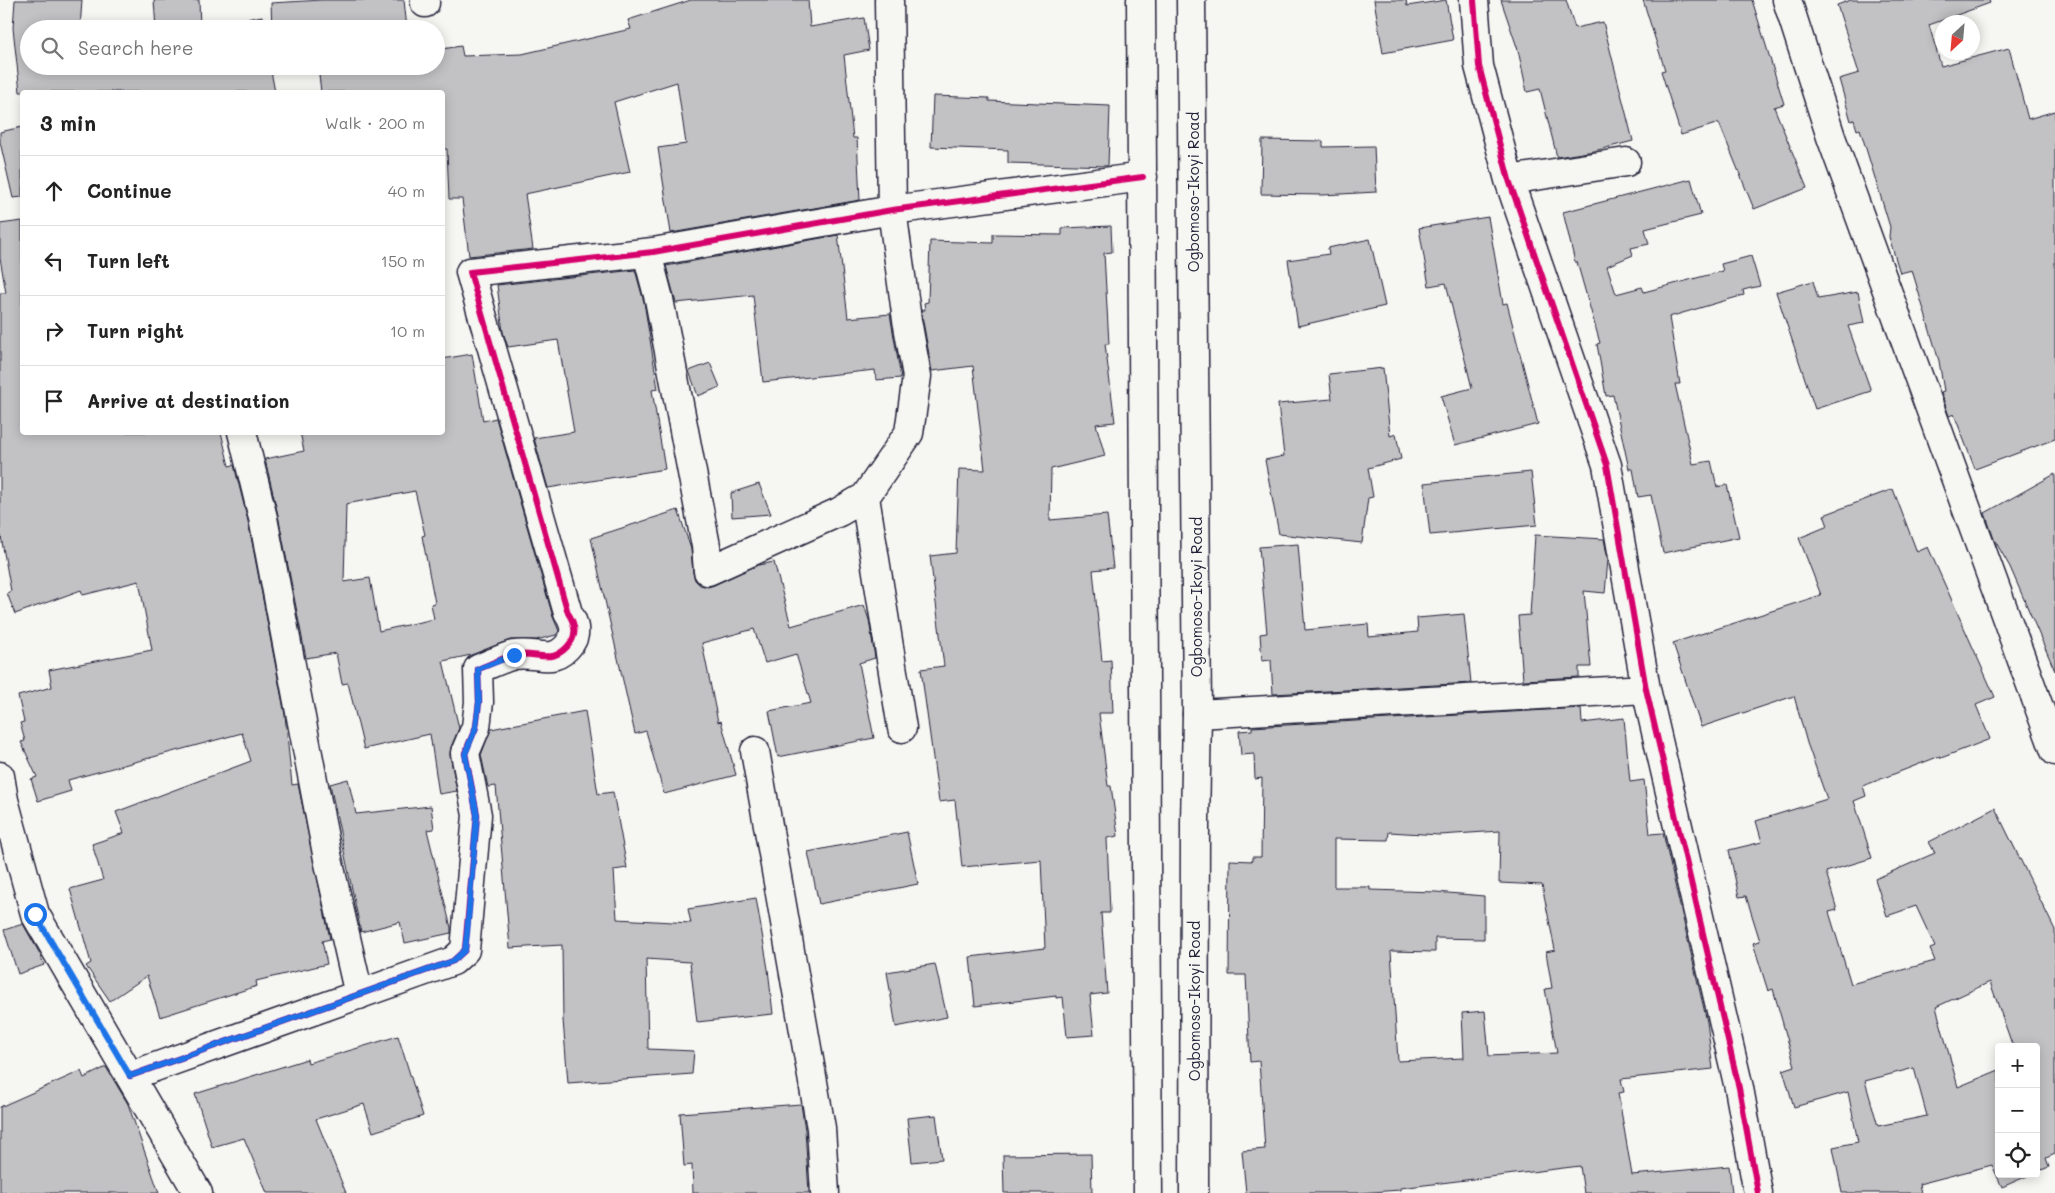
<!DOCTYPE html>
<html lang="en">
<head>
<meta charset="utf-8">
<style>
	body { margin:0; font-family:Mali,sans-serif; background:#f2f2f2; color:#222 }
	.controls { position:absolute; right:15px; bottom:15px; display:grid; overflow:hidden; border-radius:5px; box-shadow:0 2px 12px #0003 }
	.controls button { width:45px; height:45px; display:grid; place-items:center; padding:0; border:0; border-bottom:1px solid #e0e0e0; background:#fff; color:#222; font:25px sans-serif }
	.compass { position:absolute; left:1935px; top:15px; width:45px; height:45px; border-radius:50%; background:#fff; box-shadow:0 2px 12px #0003; rotate:206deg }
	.stop { position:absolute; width:15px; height:15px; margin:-11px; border:4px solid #1a73e8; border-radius:50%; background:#fff }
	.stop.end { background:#1a73e8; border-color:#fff; box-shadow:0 1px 5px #0008 }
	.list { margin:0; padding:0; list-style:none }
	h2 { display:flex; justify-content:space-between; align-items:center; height:65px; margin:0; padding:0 20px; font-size:21px }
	h2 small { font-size:16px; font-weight:400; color:#767676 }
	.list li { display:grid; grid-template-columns:32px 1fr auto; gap:15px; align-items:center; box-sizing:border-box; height:70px; padding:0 20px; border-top:1px solid #e0e0e0 }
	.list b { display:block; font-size:19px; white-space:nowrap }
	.list em { font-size:16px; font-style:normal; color:#767676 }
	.icon { flex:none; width:28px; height:28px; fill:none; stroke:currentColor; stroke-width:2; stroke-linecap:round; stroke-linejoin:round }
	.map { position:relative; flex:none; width:2055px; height:1193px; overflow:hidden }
	.search { position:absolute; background:#fff; box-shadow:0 2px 12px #0003; left:20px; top:20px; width:425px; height:55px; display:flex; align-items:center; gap:12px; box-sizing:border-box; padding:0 18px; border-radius:28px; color:#767676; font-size:19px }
	.panel { position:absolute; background:#fff; box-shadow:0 2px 12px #0003; left:20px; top:90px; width:425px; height:345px; border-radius:5px }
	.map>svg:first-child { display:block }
	.building { fill:#c2c2c4; stroke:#22223b; fill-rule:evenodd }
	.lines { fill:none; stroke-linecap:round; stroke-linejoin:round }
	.minor-casing { stroke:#22223b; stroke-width:31 }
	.major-casing { stroke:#22223b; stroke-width:31 }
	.minor { stroke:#f6f6f2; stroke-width:28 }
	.major { stroke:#f6f6f2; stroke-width:28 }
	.cycleway-casing { stroke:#f6f6f2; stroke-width:9 }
	.cycleway { stroke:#d6006c; stroke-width:6 }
	.route { stroke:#1a73e8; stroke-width:6 }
	.labels { text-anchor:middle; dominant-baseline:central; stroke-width:4; stroke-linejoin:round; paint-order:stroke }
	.street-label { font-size:15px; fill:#22223b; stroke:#f6f6f2 }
</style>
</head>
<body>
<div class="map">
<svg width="2055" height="1193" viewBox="0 0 2055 1193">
	<rect width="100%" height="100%" fill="#f6f6f2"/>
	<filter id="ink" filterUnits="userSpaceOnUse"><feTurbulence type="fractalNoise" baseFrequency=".02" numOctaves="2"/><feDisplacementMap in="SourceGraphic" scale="10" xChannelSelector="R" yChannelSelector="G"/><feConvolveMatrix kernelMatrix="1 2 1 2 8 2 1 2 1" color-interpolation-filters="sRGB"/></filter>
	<g filter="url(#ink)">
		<path class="building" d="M 15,0 L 82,0 L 80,29 L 29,29 L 29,66 L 270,66 L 275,92 L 20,92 L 13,28 Z
			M 154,0 L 199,0 L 200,28 L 262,16 L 264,29 L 156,29 Z
			M 322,0 L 404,0 L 407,29 L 272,29 L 271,3 Z
			M 691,0 L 808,0 L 810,27 L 864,18 L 869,50 L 844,55 L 853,138 L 857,138 L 860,200 L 671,233 L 658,148 L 686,144 L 677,82 L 614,102 L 630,172 L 525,194 L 533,249 L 469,256 L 462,199 L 449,199 L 447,149 L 442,149 L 442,92 L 321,92 L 318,66 L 436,66 L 436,50 L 461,46 L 463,56 L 522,54 L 631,29 L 628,20 Z
			M 1374,0 L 1406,0 L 1407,6 L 1446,0 L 1453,40 L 1383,53 Z
			M 1501,0 L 1566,0 L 1575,28 L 1603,22 L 1633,141 L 1594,151 L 1557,157 L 1540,89 L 1527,92 L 1518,50 Z
			M 1643,0 L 1752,0 L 1784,104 L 1774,107 L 1807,188 L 1754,209 L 1719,123 L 1681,135 L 1661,71 L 1665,70 Z
			M 1851,0 L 1989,0 L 1990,3 L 1929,25 L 1941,66 L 2009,48 L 2028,119 L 2055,111 L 2055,439 L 1975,469 L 1954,414 L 1949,416 L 1941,392 L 1944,391 L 1939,361 L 1912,270 L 1900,273 L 1889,237 L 1890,227 L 1860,129 L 1857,130 L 1854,120 L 1851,121 L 1839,79 L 1859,73 L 1837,5 Z
			M 933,96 L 989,98 L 989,101 L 1110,106 L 1108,166 L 1008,163 L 1008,150 L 931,147 Z
			M 22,127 L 22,197 L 13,198 L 0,142 L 0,132 Z
			M 1262,140 L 1323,141 L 1323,147 L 1374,146 L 1376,192 L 1323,195 L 1261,194 Z
			M 1691,179 L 1701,215 L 1645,229 L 1649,244 L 1631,248 L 1633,255 L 1607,266 L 1616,294 L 1642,287 L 1644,292 L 1723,271 L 1721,264 L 1751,256 L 1760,286 L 1743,290 L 1744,295 L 1669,317 L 1680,384 L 1675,384 L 1693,464 L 1711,461 L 1717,487 L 1727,485 L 1739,537 L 1663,553 L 1651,495 L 1638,497 L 1633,469 L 1629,469 L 1613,395 L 1606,396 L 1597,344 L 1600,343 L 1577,262 L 1575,262 L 1563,212 Z
			M 1488,217 L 1503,304 L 1507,303 L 1538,424 L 1455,445 L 1441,396 L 1472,388 L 1446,283 L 1429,286 L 1419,228 Z
			M 22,221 L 22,432 L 221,432 L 229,466 L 234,465 L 248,521 L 285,715 L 292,785 L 298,784 L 330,939 L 322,941 L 327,964 L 256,981 L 257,986 L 160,1017 L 147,976 L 110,1001 L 86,966 L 91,963 L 70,889 L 103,880 L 92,844 L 124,833 L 116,812 L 251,761 L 242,733 L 68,780 L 71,791 L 38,801 L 31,779 L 37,777 L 21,742 L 25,741 L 20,723 L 24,722 L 18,696 L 52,687 L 49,670 L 152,650 L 139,581 L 83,595 L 81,590 L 15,614 L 7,593 L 11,591 L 0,531 L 0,293 L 6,293 L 0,258 L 0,224 Z
			M 1111,226 L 1112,252 L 1104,253 L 1109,344 L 1105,344 L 1115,422 L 1096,424 L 1105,456 L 1051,469 L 1050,520 L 1107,515 L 1113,568 L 1093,570 L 1102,661 L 1111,660 L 1113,713 L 1099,713 L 1108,786 L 1111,786 L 1118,836 L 1107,838 L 1110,913 L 1101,913 L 1107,993 L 1090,995 L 1094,1035 L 1067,1037 L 1063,997 L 1056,998 L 1056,996 L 975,1006 L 970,957 L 1045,948 L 1041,860 L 962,867 L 955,800 L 939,802 L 921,669 L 944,666 L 930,556 L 956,553 L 959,469 L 985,470 L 973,366 L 932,371 L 921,310 L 925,310 L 924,303 L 928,302 L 930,241 L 993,243 L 993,234 L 1062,235 L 1062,228 Z
			M 838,235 L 848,318 L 890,314 L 901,378 L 876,380 L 875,370 L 763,382 L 753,295 L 676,303 L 666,266 Z
			M 1370,239 L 1385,306 L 1298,326 L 1288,260 L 1329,254 L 1328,248 Z
			M 635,270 L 644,302 L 658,389 L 652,390 L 665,469 L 548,488 L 534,438 L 574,432 L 558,340 L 508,347 L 503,332 L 497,285 Z
			M 1813,281 L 1818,299 L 1858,292 L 1864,323 L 1848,326 L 1871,391 L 1815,409 L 1776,292 Z
			M 472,354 L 483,421 L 496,418 L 553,617 L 559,631 L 556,635 L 536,640 L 510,640 L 471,655 L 443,661 L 459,728 L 451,747 L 450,755 L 457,791 L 439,794 L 430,734 L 364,749 L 348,683 L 342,684 L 336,653 L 306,658 L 278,515 L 265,459 L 304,451 L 300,432 L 442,432 L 442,359 ZM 415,491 L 425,535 L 422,536 L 435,603 L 431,604 L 434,619 L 379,631 L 370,578 L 344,582 L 346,504 Z
			M 710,363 L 720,387 L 698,396 L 689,371 Z
			M 1383,368 L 1390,436 L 1396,434 L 1401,459 L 1368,468 L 1373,497 L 1368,498 L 1362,543 L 1279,534 L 1265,460 L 1284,456 L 1278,404 L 1332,399 L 1329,374 Z
			M 1531,472 L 1537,525 L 1430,535 L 1424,483 Z
			M 2055,474 L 2055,671 L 2010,567 L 1994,539 L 1985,513 Z
			M 759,484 L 771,514 L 732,517 L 731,493 Z
			M 1893,489 L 1917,552 L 1928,547 L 1995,697 L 1976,705 L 1990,739 L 1941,758 L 1940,756 L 1863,786 L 1866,796 L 1854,801 L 1872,858 L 1826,872 L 1837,910 L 1829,912 L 1851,984 L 1935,961 L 1930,949 L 1935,947 L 1916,906 L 1887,916 L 1875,879 L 1935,853 L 1929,842 L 1995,808 L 2055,930 L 2055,1154 L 2046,1158 L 2049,1167 L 2036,1172 L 2036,1047 L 2013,1047 L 1990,982 L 1936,1007 L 1958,1087 L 1999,1070 L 1999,1174 L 2032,1174 L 2002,1187 L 1992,1165 L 1919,1184 L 1921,1193 L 1842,1193 L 1833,1147 L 1858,1142 L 1848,1092 L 1794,1107 L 1783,1070 L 1795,1066 L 1773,989 L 1768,991 L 1753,943 L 1760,941 L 1746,896 L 1739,897 L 1729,850 L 1762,842 L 1756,821 L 1827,799 L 1807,743 L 1794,696 L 1701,727 L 1673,643 L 1821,595 L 1799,538 L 1828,526 L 1824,515 ZM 1914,1068 L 1927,1116 L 1878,1126 L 1865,1081 Z
			M 678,510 L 691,549 L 693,573 L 695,580 L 700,585 L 708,587 L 714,585 L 758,565 L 774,562 L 791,626 L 864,605 L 869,620 L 875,658 L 859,663 L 874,738 L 778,757 L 769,711 L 811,703 L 796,654 L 765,663 L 754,629 L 702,643 L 718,722 L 721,721 L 736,775 L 664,794 L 646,731 L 635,734 L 591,538 Z
			M 1535,535 L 1604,539 L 1608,560 L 1605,593 L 1584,591 L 1591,667 L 1579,667 L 1579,677 L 1523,680 L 1518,616 L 1530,615 Z
			M 1298,544 L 1305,630 L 1368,624 L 1369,637 L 1418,632 L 1417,618 L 1464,614 L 1471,683 L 1273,694 L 1271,660 L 1262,661 L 1260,634 L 1267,633 L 1259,547 Z
			M 1581,708 L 1582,723 L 1624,718 L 1630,782 L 1644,780 L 1650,834 L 1663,833 L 1707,1022 L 1713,1069 L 1621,1079 L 1624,1092 L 1618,1093 L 1632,1175 L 1729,1166 L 1732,1193 L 1584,1193 L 1580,1166 L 1400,1188 L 1400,1190 L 1358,1193 L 1246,1193 L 1242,1151 L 1265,1149 L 1259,1061 L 1250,1062 L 1246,975 L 1229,975 L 1230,860 L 1252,861 L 1252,857 L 1261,857 L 1262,778 L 1255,779 L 1254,754 L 1241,755 L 1239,731 L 1252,730 L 1252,727 ZM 1500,831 L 1499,883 L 1542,885 L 1555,950 L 1546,952 L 1552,988 L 1545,989 L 1557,1053 L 1489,1056 L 1485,1011 L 1462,1013 L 1464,1058 L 1398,1061 L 1391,951 L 1435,952 L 1435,938 L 1484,939 L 1484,896 L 1436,892 L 1370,890 L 1370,887 L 1334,887 L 1334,839 L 1388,840 L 1389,832 L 1440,835 Z
			M 585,711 L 598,794 L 613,792 L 627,868 L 614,870 L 617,919 L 691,923 L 688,909 L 756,898 L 768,969 L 773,1014 L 697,1022 L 690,962 L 646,959 L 648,1049 L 694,1051 L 692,1074 L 568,1083 L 563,1020 L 562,945 L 510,948 L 496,786 L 488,787 L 481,755 L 491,729 Z
			M 348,779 L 356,814 L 431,806 L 434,829 L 427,830 L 451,928 L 451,933 L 405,943 L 400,922 L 361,932 L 330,784 Z
			M 907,832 L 918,884 L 819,904 L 808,852 Z
			M 23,924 L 40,954 L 44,965 L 18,974 L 4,930 Z
			M 935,964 L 947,1017 L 896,1027 L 887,972 Z
			M 398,1036 L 423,1116 L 373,1132 L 364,1104 L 316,1119 L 346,1193 L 267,1193 L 244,1138 L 212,1147 L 195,1094 L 307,1059 L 308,1063 Z
			M 106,1067 L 128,1104 L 159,1193 L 0,1193 L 0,1107 L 81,1071 L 84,1078 Z
			M 801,1104 L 805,1130 L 809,1193 L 693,1193 L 692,1165 L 684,1166 L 680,1113 Z
			M 936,1115 L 942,1159 L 912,1162 L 907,1118 Z
			M 1091,1154 L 1092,1193 L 1004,1193 L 1003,1155 Z"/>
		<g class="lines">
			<g class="minor-casing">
				<path id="minor" d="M 425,0 L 425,3
					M 1474,0 L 1479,66 L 1509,180 L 1607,465 L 1646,689 L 1739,1088 L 1758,1193
					M 1787,0 L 1831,137 L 2055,751
					M 1509,180 L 1626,162
					M 653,252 L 649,261 L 659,299 L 706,546 L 708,571 L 839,512 L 865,497 L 909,433 L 917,376 L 907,320 L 892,210 L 889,0
					M 242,432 L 263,518 L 328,859 L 359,995
					M 865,497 L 902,728
					M 1197,714 L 1646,689
					M 755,751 L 821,1128 L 825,1193
					M 0,776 L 4,800 L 35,914 L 198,1193
					M 130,1076 L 453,961 L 465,950 L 477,815 L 465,753 L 476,727 L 479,702 L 478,669 C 488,665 505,657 514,655 C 539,651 553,667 571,642 C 577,633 574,622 568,613 L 470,272 L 653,252 L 892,210 L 1143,177"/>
			</g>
			<g class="major-casing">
				<path id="major" d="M 1141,0 L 1148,1193
					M 1191,0 L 1197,714 L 1195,824 L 1194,1193"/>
			</g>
			<use href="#minor" class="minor"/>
			<use href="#major" class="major"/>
			<g class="cycleway-casing">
				<path id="cycleway" d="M 1474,0 L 1479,66 L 1509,180 L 1607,465 L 1646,689 L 1739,1088 L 1758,1193
					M 130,1076 L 453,961 L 465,950 L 477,815 L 465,753 L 476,727 L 479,702 L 478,669 C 488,665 505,657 514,655 C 539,651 553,667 571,642 C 577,633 574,622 568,613 L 470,272 L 653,252 L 892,210 L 1143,177"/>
			</g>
			<use href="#cycleway" class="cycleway"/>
		</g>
	</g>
	<g class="lines" filter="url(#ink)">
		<path class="route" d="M 35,914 L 130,1076 L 453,961 L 465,950 L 467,933 L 477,815 L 465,754 L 476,727 L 479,702 L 478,669 L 514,655"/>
	</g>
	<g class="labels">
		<g class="street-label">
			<text transform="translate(1193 192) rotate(-90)">Ogbomoso-Ikoyi Road</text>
			<text transform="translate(1196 597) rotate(-90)">Ogbomoso-Ikoyi Road</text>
			<text transform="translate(1194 1001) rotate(-90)">Ogbomoso-Ikoyi Road</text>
		</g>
	</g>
</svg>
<div class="controls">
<button>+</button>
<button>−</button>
<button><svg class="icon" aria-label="locate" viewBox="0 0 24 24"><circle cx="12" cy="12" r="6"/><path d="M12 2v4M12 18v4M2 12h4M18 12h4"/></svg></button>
</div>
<svg class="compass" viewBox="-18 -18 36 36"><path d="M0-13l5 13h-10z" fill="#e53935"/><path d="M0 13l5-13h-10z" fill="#767676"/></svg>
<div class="stop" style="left:35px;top:914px"></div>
<div class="stop end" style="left:514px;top:655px"></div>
<div class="search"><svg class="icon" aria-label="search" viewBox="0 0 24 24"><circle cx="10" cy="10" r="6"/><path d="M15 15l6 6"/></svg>Search here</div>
<section class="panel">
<h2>3 min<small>Walk · 200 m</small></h2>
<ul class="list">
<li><svg class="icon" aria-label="ahead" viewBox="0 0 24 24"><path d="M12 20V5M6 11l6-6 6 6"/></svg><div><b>Continue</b></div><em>40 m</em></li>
<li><svg class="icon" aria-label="left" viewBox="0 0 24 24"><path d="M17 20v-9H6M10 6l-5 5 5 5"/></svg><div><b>Turn left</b></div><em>150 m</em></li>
<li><svg class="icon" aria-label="right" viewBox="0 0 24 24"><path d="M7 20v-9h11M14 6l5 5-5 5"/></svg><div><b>Turn right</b></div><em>10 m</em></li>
<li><svg class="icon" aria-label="arrive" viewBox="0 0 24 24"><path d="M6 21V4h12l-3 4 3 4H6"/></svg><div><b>Arrive at destination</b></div></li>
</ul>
</section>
</div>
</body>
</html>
